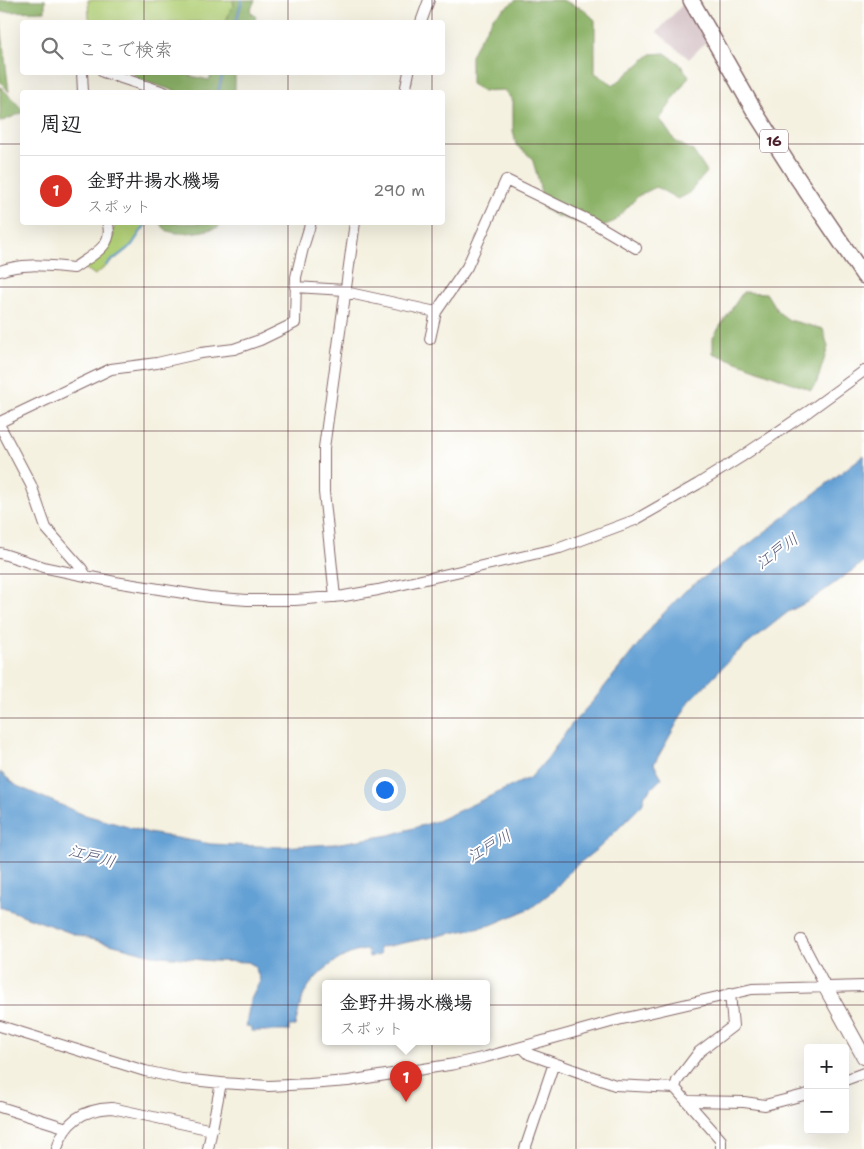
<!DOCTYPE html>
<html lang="ja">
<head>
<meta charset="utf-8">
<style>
	body { margin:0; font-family:"Shantell Sans","Klee One",sans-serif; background:#f2f2f2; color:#202124 }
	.controls { position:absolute; right:15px; bottom:15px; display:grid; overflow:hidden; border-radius:5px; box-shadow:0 5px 20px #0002 }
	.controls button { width:45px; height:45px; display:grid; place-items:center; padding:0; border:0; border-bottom:1px solid #e0e0e0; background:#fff; color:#202124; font:25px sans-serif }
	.you { position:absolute; left:384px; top:789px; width:18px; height:18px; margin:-12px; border:4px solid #fff; border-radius:50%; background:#1a73e8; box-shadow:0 0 0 8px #1a73e833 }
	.badge { display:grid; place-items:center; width:32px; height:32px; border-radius:50%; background:#d93025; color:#fff; font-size:16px; font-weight:700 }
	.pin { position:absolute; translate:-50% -41px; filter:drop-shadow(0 1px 2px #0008) }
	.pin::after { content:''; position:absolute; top:26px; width:18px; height:15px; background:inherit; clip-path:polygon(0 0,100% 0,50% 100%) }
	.popup { position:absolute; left:322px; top:980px; width:168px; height:65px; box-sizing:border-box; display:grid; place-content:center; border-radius:5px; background:#fff; filter:drop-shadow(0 1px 4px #0005); font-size:16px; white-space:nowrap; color:#757577 }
	.popup b { font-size:19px; color:#202124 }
	.popup::after { content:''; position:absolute; left:50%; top:100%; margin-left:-10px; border:10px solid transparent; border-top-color:#fff }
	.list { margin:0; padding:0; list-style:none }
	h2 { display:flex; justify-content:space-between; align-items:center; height:65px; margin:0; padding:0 20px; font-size:21px }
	h2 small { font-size:16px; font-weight:400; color:#757577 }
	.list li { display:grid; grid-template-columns:32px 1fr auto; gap:15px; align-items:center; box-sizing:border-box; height:70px; padding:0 20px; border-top:1px solid #e0e0e0 }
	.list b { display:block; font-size:19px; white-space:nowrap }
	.list p { margin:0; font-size:16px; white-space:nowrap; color:#757577 }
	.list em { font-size:16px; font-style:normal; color:#757577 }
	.icon { flex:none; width:28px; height:28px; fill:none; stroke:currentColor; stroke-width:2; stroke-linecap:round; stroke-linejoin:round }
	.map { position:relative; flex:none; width:864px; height:1149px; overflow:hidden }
	.search { position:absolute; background:#fff; box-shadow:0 5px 20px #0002; left:20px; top:20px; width:425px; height:55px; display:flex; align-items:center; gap:12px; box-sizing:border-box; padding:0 18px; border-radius:5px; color:#757577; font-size:19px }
	.panel { position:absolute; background:#fff; box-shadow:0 5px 20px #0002; left:20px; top:90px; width:425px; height:135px; border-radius:5px }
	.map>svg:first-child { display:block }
	.industrial { fill:#d2bec2 }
	.green { fill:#b1cf76; stroke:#7e7750 }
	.forest { fill:#8cb267; stroke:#6b6849 }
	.water { fill:#63a0d4; stroke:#566080 }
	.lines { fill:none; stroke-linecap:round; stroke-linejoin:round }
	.stream { stroke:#63a0d4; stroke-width:2 }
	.minor-casing { stroke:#86686a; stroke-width:12 }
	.major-casing { stroke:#86686a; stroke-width:16 }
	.highway-casing { stroke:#86686a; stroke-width:18 }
	.minor { stroke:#fff; stroke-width:10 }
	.major { stroke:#fff; stroke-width:14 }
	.highway { stroke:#fff; stroke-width:15 }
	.grid { fill:none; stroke:#4a1f2b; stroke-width:1; stroke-opacity:0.55 }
	.labels { text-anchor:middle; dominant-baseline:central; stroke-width:4; stroke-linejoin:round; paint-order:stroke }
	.shield { fill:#fff; stroke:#80626b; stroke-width:1 }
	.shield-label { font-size:14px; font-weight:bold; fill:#4a1f2b }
	.water-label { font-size:16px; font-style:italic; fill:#555977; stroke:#fff }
</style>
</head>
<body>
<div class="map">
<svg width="864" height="1149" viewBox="0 0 864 1149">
	<rect width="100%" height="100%" fill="#fff"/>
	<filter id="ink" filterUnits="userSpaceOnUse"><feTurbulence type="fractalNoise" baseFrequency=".02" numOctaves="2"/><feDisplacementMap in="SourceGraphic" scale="10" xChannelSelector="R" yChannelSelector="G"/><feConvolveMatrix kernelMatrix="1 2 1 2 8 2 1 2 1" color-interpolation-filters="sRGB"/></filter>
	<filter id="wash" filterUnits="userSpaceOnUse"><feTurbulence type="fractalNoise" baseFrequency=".0096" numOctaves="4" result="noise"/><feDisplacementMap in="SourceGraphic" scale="20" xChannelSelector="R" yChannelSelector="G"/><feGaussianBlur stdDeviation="1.12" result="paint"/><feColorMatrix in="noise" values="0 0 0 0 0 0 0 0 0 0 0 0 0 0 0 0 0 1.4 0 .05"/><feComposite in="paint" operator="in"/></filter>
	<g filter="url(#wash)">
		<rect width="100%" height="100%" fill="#f4f1e0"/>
		<path class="industrial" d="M 684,3 L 707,41 L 689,59 L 657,32 Z"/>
		<path class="green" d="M 88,0 L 233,0 L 234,5 L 231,8 L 226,22 L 93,22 L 89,18 Z
			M 117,223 L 148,223 L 128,249 L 95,275 L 88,270 L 79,267 L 111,240 L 114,235 L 112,231 Z"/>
		<path class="forest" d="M 0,0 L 45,0 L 45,11 L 0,12 Z
			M 233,0 L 241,0 L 235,22 L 226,22 L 231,8 L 234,5 Z
			M 243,0 L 255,0 L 250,11 L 256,17 L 254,22 L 237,22 Z
			M 516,0 L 562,0 L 583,9 L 595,20 L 595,73 L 614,85 L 651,54 L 665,53 L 679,63 L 689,76 L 660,119 L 675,141 L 693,151 L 707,172 L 688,194 L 678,199 L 656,187 L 638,196 L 615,221 L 598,228 L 556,216 L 543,208 L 539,182 L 532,158 L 516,145 L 513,130 L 513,101 L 504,90 L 483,91 L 471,84 L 471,56 L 477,43 L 494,16 Z
			M 0,16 L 9,92 L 0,81 Z
			M 224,72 L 235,73 L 235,92 L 219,92 Z
			M 132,73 L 178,73 L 209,80 L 212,73 L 222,73 L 217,92 L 179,92 L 137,79 Z
			M 0,86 L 21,108 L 22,113 L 0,122 Z
			M 159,223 L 219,223 L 219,227 C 208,231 179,236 168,231 C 165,230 162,225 159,223 Z
			M 743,292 L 766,293 L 778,312 L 789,320 L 823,329 L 828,347 L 817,382 L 811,390 L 713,353 L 713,337 Z"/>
		<path class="water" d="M 864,455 L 864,562 L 811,600 L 788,612 L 734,655 L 689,702 L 654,764 L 662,778 L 645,795 L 642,805 L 601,846 L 572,869 L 553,891 L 531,908 L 491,925 L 379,948 L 380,955 L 369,957 L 368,950 C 345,950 316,973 305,992 C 300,1002 298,1015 295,1026 L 289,1026 L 289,1031 L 251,1031 L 251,1027 L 246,1026 L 250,1001 L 260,981 L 255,966 L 248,962 L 212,961 L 152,955 L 79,936 L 0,907 L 0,772 L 17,786 L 82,814 L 149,833 L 211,844 L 280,847 L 334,844 L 390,835 L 437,821 L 531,777 L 547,759 L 571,725 L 593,701 L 660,617 L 685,591 L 744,548 Z"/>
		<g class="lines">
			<path class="stream" d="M 236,22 L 242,0
				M 218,92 L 223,72
				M 106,265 L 132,245 L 147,222"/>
		</g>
	</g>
	<g filter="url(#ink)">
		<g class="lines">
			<g class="minor-casing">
				<path id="minor" d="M 421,22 L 429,0
					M 82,72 L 83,92
					M 103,72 L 164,92
					M 405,92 L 409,72
					M 0,271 C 23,262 50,266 74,268 C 90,256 116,246 107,222
					M 295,287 L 345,290
					M 345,292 L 436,312
					M 430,339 L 436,312 L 467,267 L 506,180 L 592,222 L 636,248
					M 0,422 L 111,369 L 157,363 L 201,353 L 234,349 L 260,340 L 295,323 L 296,277 L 303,248 L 311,222
					M 0,426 L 31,485 L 46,528 L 82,569 L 86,576
					M 0,553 L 47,568 L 115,582 L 209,597 L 247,600 L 295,600 L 344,596 L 378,590 L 560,548 L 635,520 L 698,484 L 741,457 L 809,411 L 864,371
					M 335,597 L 324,492 L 324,448 L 355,222
					M 801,940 L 826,988
					M 0,1026 L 145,1071 L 182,1079 L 221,1083 L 269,1086 L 309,1084 L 348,1081 L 455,1064 L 486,1057 L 618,1020 L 752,989 L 864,986
					M 522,1047 L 529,1054 L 615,1085 L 675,1088 L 721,1140 L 721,1149
					M 845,1080 L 864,1073
					M 675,1088 L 677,1081 L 699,1052 L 733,1026 L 730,993
					M 689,1101 L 744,1102 L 765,1105 L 808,1094
					M 0,1107 L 67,1128
					M 57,1149 C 64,1121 84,1109 112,1108 L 212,1130
					M 208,1149 L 221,1083
					M 525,1149 L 554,1063"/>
			</g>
			<g class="major-casing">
				<path id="major" d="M 826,988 L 864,1057"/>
			</g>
			<g class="highway-casing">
				<path id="highway" d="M 691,0 L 755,112 L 792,170 L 864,276"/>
			</g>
			<use href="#minor" class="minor"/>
			<use href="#major" class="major"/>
			<use href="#highway" class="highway"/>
		</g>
	</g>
	<path class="grid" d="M 144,0 L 144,22M 288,0 L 288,22M 432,0 L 432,22M 576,0 L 576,1149M 720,0 L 720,1149M 144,72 L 144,92M 288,72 L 288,92M 432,72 L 432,92M 0,144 L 22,144M 442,144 L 864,144M 144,222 L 144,1149M 288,222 L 288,1149M 432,222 L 432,1149M 0,287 L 864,287M 0,431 L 864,431M 0,574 L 864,574M 0,718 L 864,718M 0,862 L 864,862M 0,1005 L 864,1005"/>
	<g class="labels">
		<rect class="shield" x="760" y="129.5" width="28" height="23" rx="4"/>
		<g class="shield-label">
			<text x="774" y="141">16</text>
		</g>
		<g class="water-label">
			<text transform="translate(777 551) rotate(-36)">江戸川</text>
			<text transform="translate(489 846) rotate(-30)">江戸川</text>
			<text transform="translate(92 856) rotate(15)">江戸川</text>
		</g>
	</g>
</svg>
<div class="controls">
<button>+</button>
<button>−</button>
</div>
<div class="you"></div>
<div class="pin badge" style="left:406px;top:1102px">1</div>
<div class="popup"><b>金野井揚水機場</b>スポット</div>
<div class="search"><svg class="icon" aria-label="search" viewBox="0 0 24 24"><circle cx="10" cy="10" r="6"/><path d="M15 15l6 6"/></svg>ここで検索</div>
<section class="panel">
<h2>周辺<small></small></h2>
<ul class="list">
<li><span class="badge">1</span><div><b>金野井揚水機場</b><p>スポット</p></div><em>290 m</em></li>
</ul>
</section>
</div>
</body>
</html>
